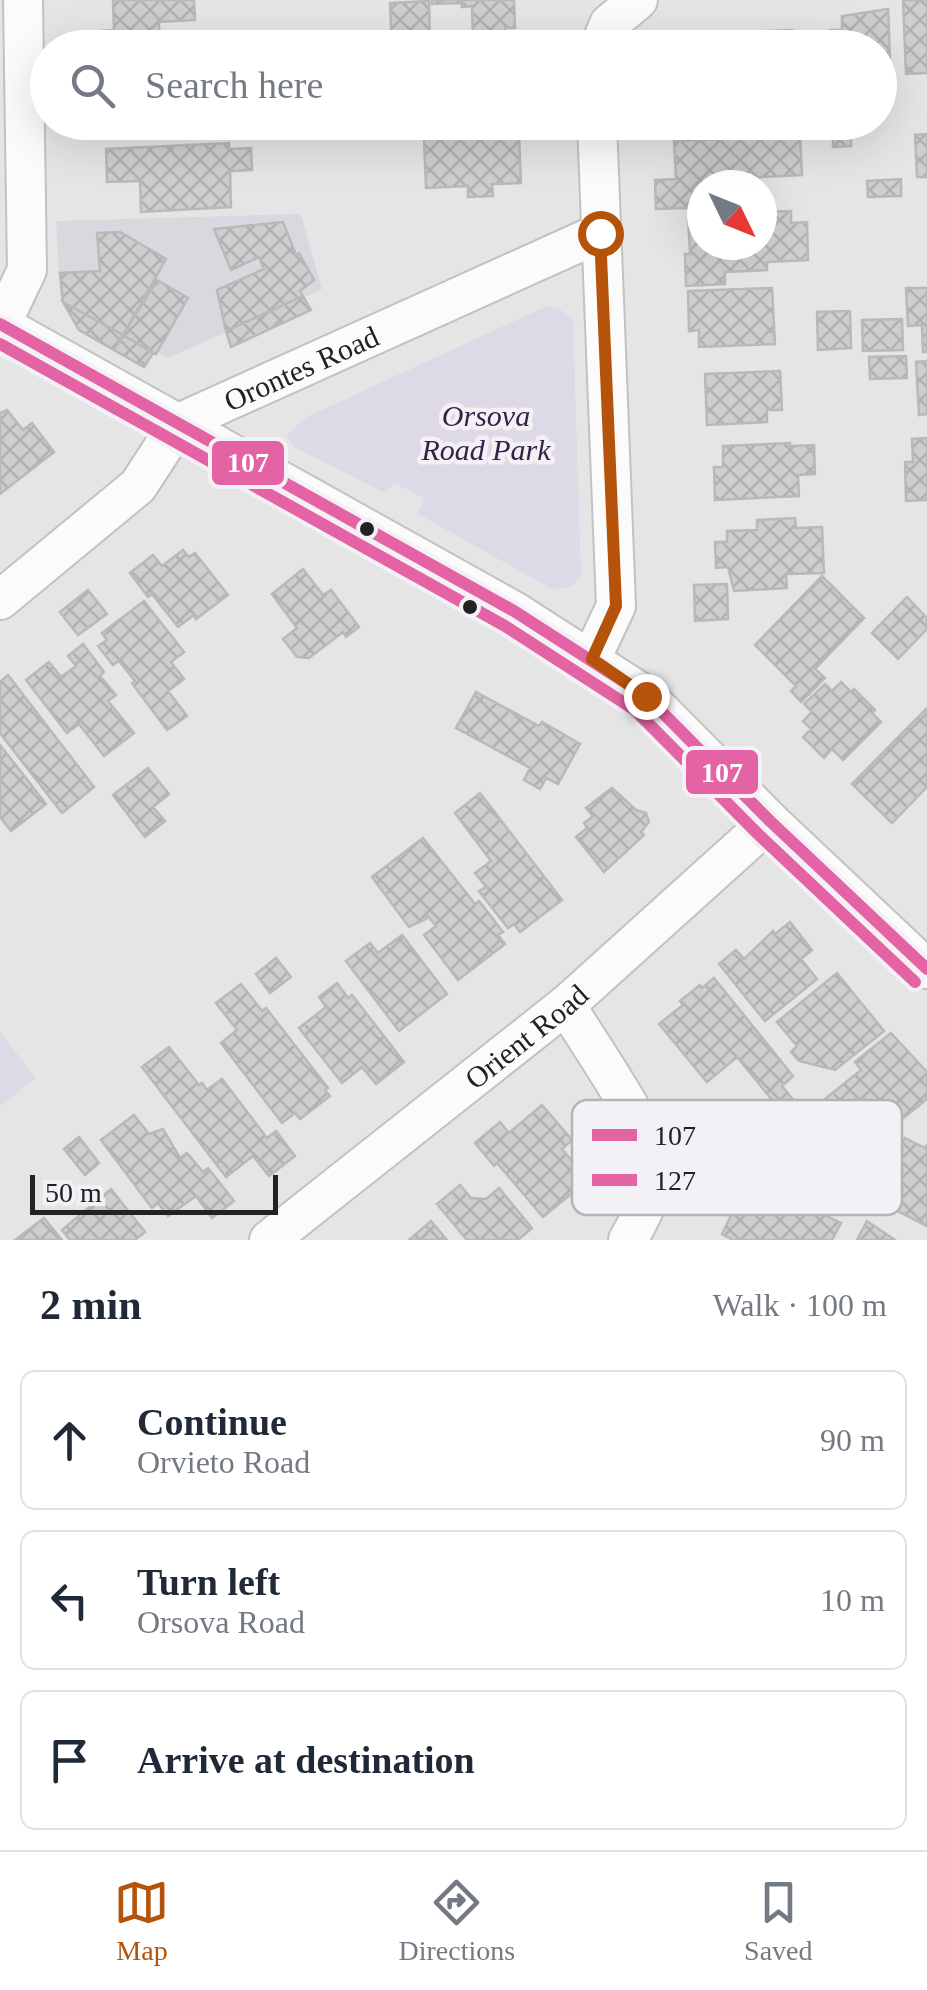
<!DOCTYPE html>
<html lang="en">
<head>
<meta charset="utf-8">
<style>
	body { margin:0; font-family:Georgia,serif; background:#f2f2f3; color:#1f2937 }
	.compass { position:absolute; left:687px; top:170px; width:90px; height:90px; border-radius:50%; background:#fff; box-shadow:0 10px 40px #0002; rotate:133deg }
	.scale { position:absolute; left:30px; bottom:25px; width:248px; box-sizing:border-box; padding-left:10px; border:5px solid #222223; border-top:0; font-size:28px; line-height:35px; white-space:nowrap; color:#222223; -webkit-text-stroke:8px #f3f1f5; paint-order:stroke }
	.stop { position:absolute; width:30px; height:30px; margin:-22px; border:8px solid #b45309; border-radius:50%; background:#fff }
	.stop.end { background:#b45309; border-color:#fff; box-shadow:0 2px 10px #0008 }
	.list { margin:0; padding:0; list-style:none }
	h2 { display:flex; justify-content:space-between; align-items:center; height:130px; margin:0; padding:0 40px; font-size:42px }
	h2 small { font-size:32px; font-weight:400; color:#747a83 }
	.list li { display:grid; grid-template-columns:65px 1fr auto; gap:30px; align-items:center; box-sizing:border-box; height:140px; margin:0 20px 20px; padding:0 20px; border:2px solid #e0e1e3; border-radius:15px }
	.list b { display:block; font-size:38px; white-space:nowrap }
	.list p { margin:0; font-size:32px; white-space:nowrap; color:#747a83 }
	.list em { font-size:32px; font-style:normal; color:#747a83 }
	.icon { flex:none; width:55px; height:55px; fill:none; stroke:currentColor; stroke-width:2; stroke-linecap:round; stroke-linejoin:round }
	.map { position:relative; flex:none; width:927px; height:1240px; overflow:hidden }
	.search { position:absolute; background:#fff; box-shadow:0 10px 40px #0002; left:30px; right:30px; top:30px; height:110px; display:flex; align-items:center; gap:25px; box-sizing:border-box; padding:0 35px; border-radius:55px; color:#747a83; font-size:38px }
	.sheet { height:610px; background:#fff }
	nav { display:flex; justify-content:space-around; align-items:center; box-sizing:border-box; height:140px; border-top:2px solid #e0e1e3; background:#fff; font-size:28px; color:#747a83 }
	nav a { display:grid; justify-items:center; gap:5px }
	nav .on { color:#b45309 }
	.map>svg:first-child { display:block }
	.built { fill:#dad8de }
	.park { fill:#ded9e6 }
	.building { fill:url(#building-cross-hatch); stroke:#b9b9ba; stroke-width:2.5 }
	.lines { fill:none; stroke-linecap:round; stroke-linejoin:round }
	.minor-casing { stroke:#c2c2c3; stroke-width:42 }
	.minor { stroke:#fbfbfb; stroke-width:38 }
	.bus-1-casing { stroke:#f3f1f5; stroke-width:20 }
	.bus-2-casing { stroke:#f3f1f5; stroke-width:20 }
	.bus-1 { stroke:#e463a4; stroke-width:12 }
	.bus-2 { stroke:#e463a4; stroke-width:12 }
	.route { stroke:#b45309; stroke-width:12 }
	.bus-dot { fill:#222223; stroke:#f3f1f5; stroke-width:4 }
	.labels { text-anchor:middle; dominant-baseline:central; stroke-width:9; stroke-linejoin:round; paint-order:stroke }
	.street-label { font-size:30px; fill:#222223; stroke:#f3f1f5 }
	.park-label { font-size:30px; font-style:italic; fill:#35224b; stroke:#f3f1f5 }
	.key { fill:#f3f1f5; stroke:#b4b3b6; stroke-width:2.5 }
	.key-label { font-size:28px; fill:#222223 }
	.line-badge { stroke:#f3f1f5; stroke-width:4 }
	.badge-label { font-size:28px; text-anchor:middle; font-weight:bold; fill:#fff }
</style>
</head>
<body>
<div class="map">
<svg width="927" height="1240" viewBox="0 0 927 1240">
	<defs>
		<pattern id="building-cross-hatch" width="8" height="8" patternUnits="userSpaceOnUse" patternTransform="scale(2.5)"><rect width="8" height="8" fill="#cececf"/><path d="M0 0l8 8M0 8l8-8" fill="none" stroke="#b1b1b1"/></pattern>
	</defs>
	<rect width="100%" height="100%" fill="#e5e5e6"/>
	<path class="built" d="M 301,214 L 322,289 L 168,358 L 63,302 L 60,296 L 56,221 Z"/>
	<path class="park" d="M 547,306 L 561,310 L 573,321 L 581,576 L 571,587 L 552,589 L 418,514 L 424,498 L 394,483 L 385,493 L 294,447 L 286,435 L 307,417 Z
		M 0,1032 L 36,1078 L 0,1106 Z"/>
	<path class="building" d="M 113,0 L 194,0 L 195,20 L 159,22 L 160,48 L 102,48 L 102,31 L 114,30 Z
		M 432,0 L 514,0 L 515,28 L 505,28 L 506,42 L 473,43 L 472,6 L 462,7 L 462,3 L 432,4 Z
		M 903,0 L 927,0 L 927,73 L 906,74 Z
		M 429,1 L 430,48 L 392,48 L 390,3 Z
		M 888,9 L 890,59 L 880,60 L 880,48 L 830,48 L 830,30 L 842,30 L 842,16 Z
		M 792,30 L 792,34 L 808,33 L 809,48 L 718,48 L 718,33 Z
		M 116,122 L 163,122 L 163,132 L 117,134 Z
		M 220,122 L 250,122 L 250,134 L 221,136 Z
		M 423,122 L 509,122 L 509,125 L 423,129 Z
		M 833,131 L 851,131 L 851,146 L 833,147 Z
		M 927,134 L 927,177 L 917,177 L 915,135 Z
		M 519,135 L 521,183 L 492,184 L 493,196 L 468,197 L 468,186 L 426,188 L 424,139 Z
		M 800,136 L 802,175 L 743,178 L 744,185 L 702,185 L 702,203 L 687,203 L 687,208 L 656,209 L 655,180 L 676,179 L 674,141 Z
		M 229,143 L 229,149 L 251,148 L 252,170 L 230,171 L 231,207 L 141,212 L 140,181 L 107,182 L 106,149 Z
		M 901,179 L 901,196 L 868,197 L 867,181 Z
		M 791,211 L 791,223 L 807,222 L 808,260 L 767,262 L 767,270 L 725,272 L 725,284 L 686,286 L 685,254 L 690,254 L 688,215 L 702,215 L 702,245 L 762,245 L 762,212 Z
		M 283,222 L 296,255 L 299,253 L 314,280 L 300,291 L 303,296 L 226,331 L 217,290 L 264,269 L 259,257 L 231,270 L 214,229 Z
		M 120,232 L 166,259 L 123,335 L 63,302 L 60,273 L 100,271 L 97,233 Z
		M 157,280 L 188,298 L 156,354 L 123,335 Z
		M 772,288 L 775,344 L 699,347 L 699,330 L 689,331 L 688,291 Z
		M 906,288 L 927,288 L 927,352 L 923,352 L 922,325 L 908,326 Z
		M 303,296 L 311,310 L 231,347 L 226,331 Z
		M 63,302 L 123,335 L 114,350 L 79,330 Z
		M 850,311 L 851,348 L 818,350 L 817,312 Z
		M 902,319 L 903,350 L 863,351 L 862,320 Z
		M 123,335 L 153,353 L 144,367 L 114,350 Z
		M 906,356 L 907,378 L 870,379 L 869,357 Z
		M 927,361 L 927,414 L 919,415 L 916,362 Z
		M 780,371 L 782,410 L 767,410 L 767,422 L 707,425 L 705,374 Z
		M 7,410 L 23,430 L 32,423 L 54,452 L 0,494 L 0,413 Z
		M 927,438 L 927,500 L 906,501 L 905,462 L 913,462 L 912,439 Z
		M 790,443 L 790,446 L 814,445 L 815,474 L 798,475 L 799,496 L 715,500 L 714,467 L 723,467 L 723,446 Z
		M 795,518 L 796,528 L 822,527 L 824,573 L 786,574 L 787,588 L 734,591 L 728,567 L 716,568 L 715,542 L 727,542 L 727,531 L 757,530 L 757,520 Z
		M 183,550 L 189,557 L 195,553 L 228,595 L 196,619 L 194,615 L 178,627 L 152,594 L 148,597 L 130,573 L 153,555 L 162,566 Z
		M 303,569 L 323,595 L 331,590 L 359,627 L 346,637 L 343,632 L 309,658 L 297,657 L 283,639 L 297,628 L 272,594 Z
		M 822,576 L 864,618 L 815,669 L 825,678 L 801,702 L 791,691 L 796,686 L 755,645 Z
		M 727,584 L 728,619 L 695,621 L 694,585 Z
		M 88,590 L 107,614 L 78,635 L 60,612 Z
		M 907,597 L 927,618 L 927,629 L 898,659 L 872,633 Z
		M 144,601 L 184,652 L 171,662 L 184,679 L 168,691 L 187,716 L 167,730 L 132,683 L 135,681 L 119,661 L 113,665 L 98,646 L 107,640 L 102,633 Z
		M 83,644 L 104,672 L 100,676 L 116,695 L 108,701 L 134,733 L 104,756 L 79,724 L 67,733 L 26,680 L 49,662 L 61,677 L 76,666 L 68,656 Z
		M 8,675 L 94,787 L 62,813 L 0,733 L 0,682 Z
		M 841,682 L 851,692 L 854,689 L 875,710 L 872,713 L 881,722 L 843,760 L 832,749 L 824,758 L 803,737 L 811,729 L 803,721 L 812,712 L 804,704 L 825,684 L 832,691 Z
		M 476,692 L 539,726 L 542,722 L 580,744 L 558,784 L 546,778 L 540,789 L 524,780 L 530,768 L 456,728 Z
		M 927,708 L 927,787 L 892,823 L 852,784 Z
		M 0,745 L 46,804 L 11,831 L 0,817 Z
		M 148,768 L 169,794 L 153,807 L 165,821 L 145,837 L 113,795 Z
		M 612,788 L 636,810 L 646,813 L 649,822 L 641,832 L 644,835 L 604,872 L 576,837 L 587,828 L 584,823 L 593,816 L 586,808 Z
		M 480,793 L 562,900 L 520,932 L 514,924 L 508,928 L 479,891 L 486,887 L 475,873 L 491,861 L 455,813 Z
		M 423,838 L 475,904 L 479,901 L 503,932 L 498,935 L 505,944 L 458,980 L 424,935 L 436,926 L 426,914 L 426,919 L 409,927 L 372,877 Z
		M 790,922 L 812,950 L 801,959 L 817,979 L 765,1021 L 719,964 L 736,950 L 744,959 L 773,931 L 775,934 Z
		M 402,935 L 447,994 L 399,1031 L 346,961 L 370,943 L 378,953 Z
		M 276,958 L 291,977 L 270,993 L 256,974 Z
		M 837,973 L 884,1031 L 835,1070 L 799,1061 L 791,1052 L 797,1046 L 777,1022 Z
		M 714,978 L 793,1076 L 782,1086 L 794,1101 L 781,1111 L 737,1057 L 707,1082 L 659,1024 L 683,1005 L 680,1001 L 700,985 L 702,988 Z
		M 337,983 L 348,998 L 352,995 L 404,1062 L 376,1084 L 362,1067 L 342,1083 L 299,1028 L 326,1007 L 319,997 Z
		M 241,984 L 262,1011 L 266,1008 L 328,1088 L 325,1090 L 330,1096 L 300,1119 L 295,1113 L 282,1123 L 221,1043 L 237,1030 L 216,1003 Z
		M 891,1033 L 927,1072 L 927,1099 L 859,1154 L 845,1136 L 815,1160 L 789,1128 L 861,1070 L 855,1062 Z
		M 169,1047 L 199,1085 L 202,1083 L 207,1090 L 222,1079 L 267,1138 L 276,1131 L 295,1156 L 269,1176 L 253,1156 L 226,1177 L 142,1067 Z
		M 542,1105 L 572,1140 L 562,1149 L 588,1180 L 543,1217 L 497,1163 L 494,1166 L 475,1143 L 500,1122 L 509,1133 Z
		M 134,1115 L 149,1134 L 163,1129 L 180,1158 L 187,1153 L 203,1172 L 208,1168 L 234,1201 L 212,1218 L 196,1196 L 168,1216 L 158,1203 L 152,1208 L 101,1140 Z
		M 79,1137 L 99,1163 L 85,1175 L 64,1149 Z
		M 905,1138 L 925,1148 L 927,1145 L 927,1226 L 866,1195 L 857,1204 L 844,1193 L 856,1180 L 869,1191 L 888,1152 L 895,1156 Z
		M 460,1185 L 471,1198 L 486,1199 L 499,1188 L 532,1228 L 518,1240 L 467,1240 L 437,1204 Z
		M 746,1185 L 780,1189 L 791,1195 L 790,1198 L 841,1223 L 832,1240 L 733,1240 L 722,1234 Z
		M 111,1189 L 145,1232 L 135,1240 L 70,1240 L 62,1230 Z
		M 44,1218 L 62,1240 L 15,1240 Z
		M 431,1221 L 447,1240 L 409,1240 Z
		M 867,1221 L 895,1240 L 857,1240 Z"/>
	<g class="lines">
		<g class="minor-casing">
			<g id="minor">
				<path d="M 599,48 L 609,24 L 638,0"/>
				<path d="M 0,324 L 514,611 L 646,696 L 770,821 L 927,969"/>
				<path d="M 1,325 L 27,270 L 23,0"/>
				<path id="s1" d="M 0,600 L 138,486 L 179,423 L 600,233"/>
				<path d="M 591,659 L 616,606 L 597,122"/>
				<path d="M 566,1005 C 587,1041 652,1132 656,1168 C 658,1186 637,1224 628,1240"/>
				<path id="s2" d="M 269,1240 L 566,1005 L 770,821"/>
			</g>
		</g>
		<use href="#minor" class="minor"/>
		<g class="bus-1-casing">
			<path id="bus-1" d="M 0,324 L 514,611 L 646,696 L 770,821 L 927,969"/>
		</g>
		<g class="bus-2-casing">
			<path id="bus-2" d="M 0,344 L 505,626 L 635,710 L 758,834 L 915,982"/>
		</g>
		<use href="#bus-1" class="bus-1"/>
		<use href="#bus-2" class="bus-2"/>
	</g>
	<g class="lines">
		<path class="route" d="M 600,233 L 616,606 L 592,659 L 646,696"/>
	</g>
	<g class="bus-dot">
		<circle cx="367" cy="529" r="9"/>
		<circle cx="470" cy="607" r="9"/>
	</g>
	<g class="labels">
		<g class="street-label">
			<text stroke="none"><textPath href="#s1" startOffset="388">Orontes Road</textPath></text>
			<text stroke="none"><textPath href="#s2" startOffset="328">Orient Road</textPath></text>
		</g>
		<g class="park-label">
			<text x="486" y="415">Orsova<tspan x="486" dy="34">Road Park</tspan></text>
		</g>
	</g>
	<rect x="572" y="1100" width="330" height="115" rx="15" class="key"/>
	<rect x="592" y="1129" width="45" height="12" fill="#e463a4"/>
	<rect x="592" y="1174" width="45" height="12" fill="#e463a4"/>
	<g class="key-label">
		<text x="654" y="1145">107</text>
		<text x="654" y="1190">127</text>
	</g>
	<g class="line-badge">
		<rect x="210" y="439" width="76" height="48" rx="10" fill="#e463a4"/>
		<rect x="684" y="748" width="76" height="48" rx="10" fill="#e463a4"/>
	</g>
	<g class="badge-label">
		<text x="248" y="472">107</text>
		<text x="722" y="782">107</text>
	</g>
</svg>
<svg class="compass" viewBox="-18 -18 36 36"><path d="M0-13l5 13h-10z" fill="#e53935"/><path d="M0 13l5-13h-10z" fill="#747a83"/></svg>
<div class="scale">50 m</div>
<div class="stop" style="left:600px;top:233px"></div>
<div class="stop end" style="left:646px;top:696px"></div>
<div class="search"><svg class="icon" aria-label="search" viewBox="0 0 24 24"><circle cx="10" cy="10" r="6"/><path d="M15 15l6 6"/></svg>Search here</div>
</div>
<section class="sheet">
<h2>2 min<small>Walk · 100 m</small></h2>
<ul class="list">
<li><svg class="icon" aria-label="ahead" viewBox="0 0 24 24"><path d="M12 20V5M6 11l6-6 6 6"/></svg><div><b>Continue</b><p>Orvieto Road</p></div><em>90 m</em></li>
<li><svg class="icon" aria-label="left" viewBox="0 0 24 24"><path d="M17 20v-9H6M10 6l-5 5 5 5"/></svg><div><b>Turn left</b><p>Orsova Road</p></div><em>10 m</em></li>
<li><svg class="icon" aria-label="arrive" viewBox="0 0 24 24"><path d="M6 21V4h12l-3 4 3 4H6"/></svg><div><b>Arrive at destination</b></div></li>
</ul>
</section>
<nav>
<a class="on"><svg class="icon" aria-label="map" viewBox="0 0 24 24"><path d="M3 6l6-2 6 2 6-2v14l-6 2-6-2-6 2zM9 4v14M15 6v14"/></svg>Map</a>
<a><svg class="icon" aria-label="directions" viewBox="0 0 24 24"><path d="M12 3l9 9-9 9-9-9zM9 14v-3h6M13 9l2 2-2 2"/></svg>Directions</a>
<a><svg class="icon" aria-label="saved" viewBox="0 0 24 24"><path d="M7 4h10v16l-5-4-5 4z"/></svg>Saved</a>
</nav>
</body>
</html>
